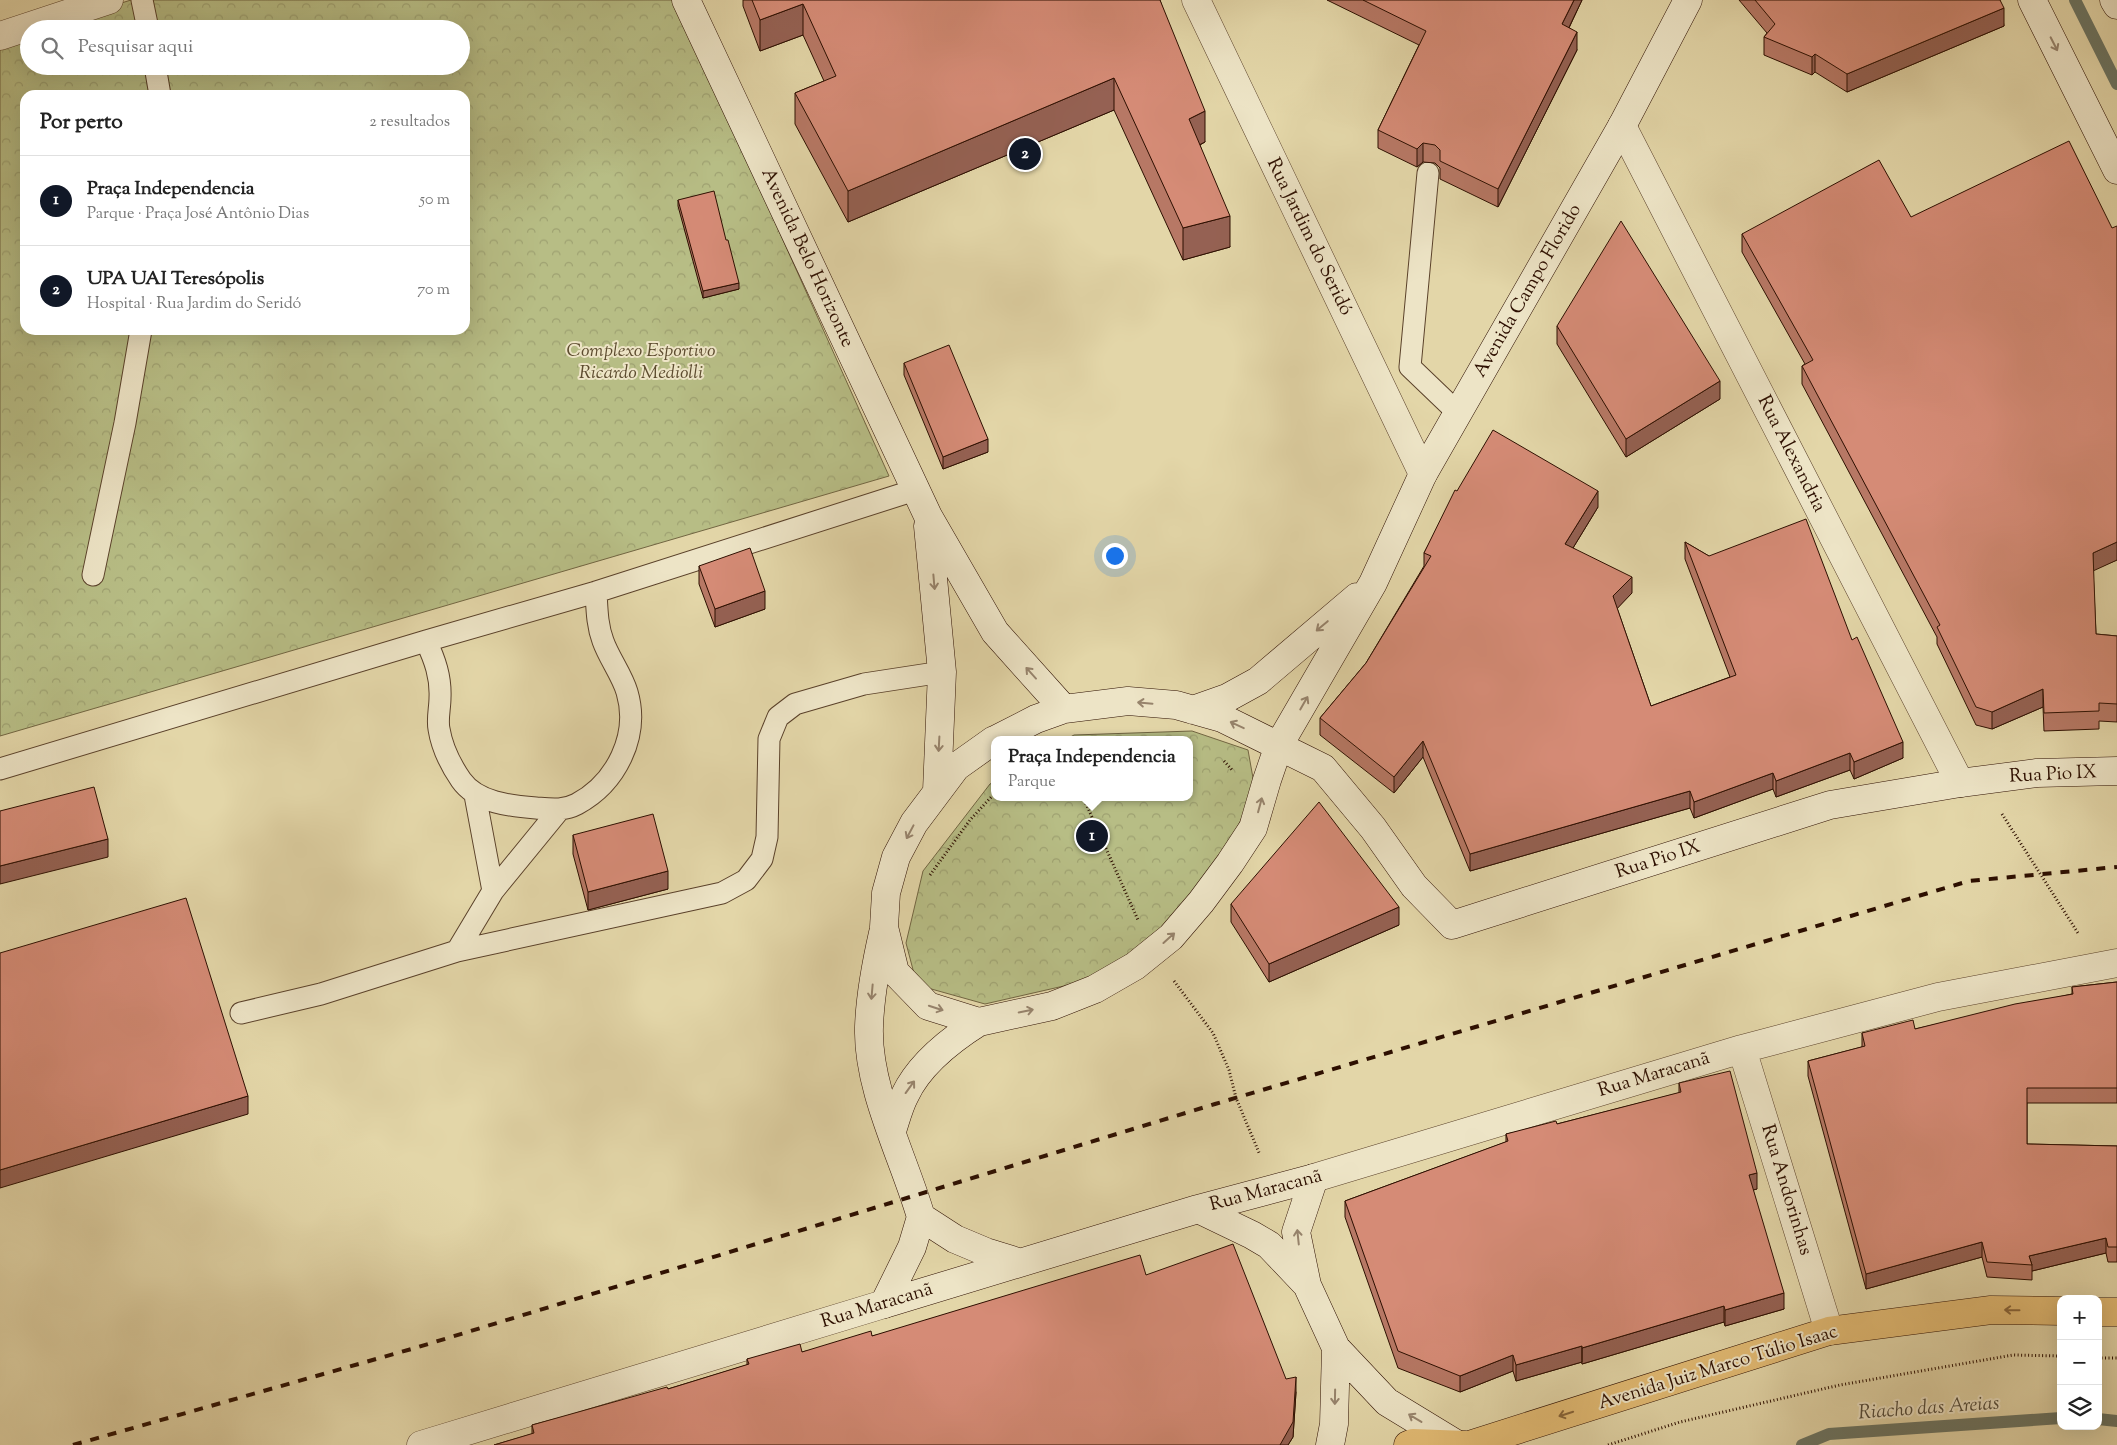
<!DOCTYPE html>
<html lang="pt">
<head>
<meta charset="utf-8">
<style>
	body { margin:0; font-family:"Sorts Mill Goudy",serif; background:#f2f2f2; color:#222 }
	.controls { position:absolute; right:15px; bottom:15px; display:grid; overflow:hidden; border-radius:10px; box-shadow:0 5px 20px #0002 }
	.controls button { width:45px; height:45px; display:grid; place-items:center; padding:0; border:0; border-bottom:1px solid #e0e0e0; background:#fff; color:#222; font:25px sans-serif }
	.you { position:absolute; left:1114px; top:555px; width:18px; height:18px; margin:-12px; border:4px solid #fff; border-radius:50%; background:#1a73e8; box-shadow:0 0 0 8px #1a73e833 }
	.badge { display:grid; place-items:center; width:32px; height:32px; border-radius:50%; background:#111827; color:#fff; font-size:16px; font-weight:700 }
	.pin { position:absolute; translate:-50% -50%; border:2px solid #fff; box-shadow:0 1px 5px #0006 }
	.popup { position:absolute; left:991px; top:736px; width:202px; height:65px; box-sizing:border-box; display:grid; place-content:center; border-radius:10px; background:#fff; filter:drop-shadow(0 1px 4px #0005); font-size:16px; white-space:nowrap; color:#767676 }
	.popup b { font-size:19px; color:#222 }
	.popup::after { content:''; position:absolute; left:50%; top:100%; margin-left:-10px; border:10px solid transparent; border-top-color:#fff }
	.list { margin:0; padding:0; list-style:none }
	h2 { display:flex; justify-content:space-between; align-items:center; height:65px; margin:0; padding:0 20px; font-size:21px }
	h2 small { font-size:16px; font-weight:400; color:#767676 }
	.list li { display:grid; grid-template-columns:32px 1fr auto; gap:15px; align-items:center; box-sizing:border-box; height:90px; padding:0 20px; border-top:1px solid #e0e0e0 }
	.list b { display:block; font-size:19px; white-space:nowrap }
	.list p { margin:0; font-size:16px; white-space:nowrap; color:#767676 }
	.list em { font-size:16px; font-style:normal; color:#767676 }
	.icon { flex:none; width:28px; height:28px; fill:none; stroke:currentColor; stroke-width:2; stroke-linecap:round; stroke-linejoin:round }
	.map { position:relative; flex:none; width:2117px; height:1445px; overflow:hidden }
	.search { position:absolute; background:#fff; box-shadow:0 5px 20px #0002; left:20px; top:20px; width:450px; height:55px; display:flex; align-items:center; gap:12px; box-sizing:border-box; padding:0 18px; border-radius:28px; color:#767676; font-size:19px }
	.panel { position:absolute; background:#fff; box-shadow:0 5px 20px #0002; left:20px; top:90px; width:450px; height:245px; border-radius:15px }
	.map>svg:first-child { display:block }
	.park { fill:url(#park-crowns); stroke:#726642; fill-rule:evenodd }
	.lines { fill:none; stroke-linecap:round; stroke-linejoin:round }
	.stream { stroke:#6b7564; stroke-width:12 }
	.lane-casing { stroke:#5a412a; stroke-width:23 }
	.street-casing { stroke:#5a412a; stroke-width:29 }
	.secondary-casing { stroke:#2d0f00; stroke-width:29 }
	.primary-casing { stroke:#2d0f00; stroke-width:29 }
	.path { stroke:#2d0f00; stroke-width:3; stroke-dasharray:1 2.5; stroke-linecap:butt }
	.lane { stroke:#ede4c6; stroke-width:21 }
	.street { stroke:#ede4c6; stroke-width:28 }
	.secondary { stroke:#ede4c6; stroke-width:28 }
	.primary { stroke:#e2bb74; stroke-width:28 }
	.rail { stroke:#2d0f00; stroke-width:4; stroke-dasharray:9 9; stroke-linecap:butt }
	.wall { fill:#b77865; stroke:#2d0f00 }
	.shaded-wall { fill:#956153; stroke:#2d0f00 }
	.building { fill:#d58b76; stroke:#2d0f00 }
	.oneway { stroke:#97846d }
	.oneway2 { stroke:#88653a }
	.labels { text-anchor:middle; dominant-baseline:central; stroke-width:4; stroke-linejoin:round; paint-order:stroke }
	.street-label { font-size:19px; fill:#2d0f00; stroke:#ede4c6 }
	.park-label { font-size:19px; font-style:italic; fill:#5d4c2f; stroke:#ede4c6 }
	.water-label { font-size:20px; font-style:italic; fill:#514a3a; stroke:#ede4c6 }
</style>
</head>
<body>
<div class="map">
<svg width="2117" height="1445" viewBox="0 0 2117 1445">
	<defs>
		<pattern id="park-crowns" width="20" height="18" patternUnits="userSpaceOnUse" patternTransform="scale(1.25)"><rect width="20" height="18" fill="#b7bd85"/><path d="M2 6a3 3 0 1 1 6 0M12 15a3 3 0 1 1 6 0" fill="none" stroke="#9ea171"/></pattern>
	</defs>
	<rect width="100%" height="100%" fill="#e3d6a8"/>
	<filter id="stains"><feTurbulence type="fractalNoise" baseFrequency=".004" numOctaves="4"/><feColorMatrix values="0 0 0 0 .2 0 0 0 0 .09 0 0 0 0 .02 0 0 0 .5 -.17"/></filter>
	<radialGradient id="worn" r=".72"><stop offset=".6" stop-color="#630" stop-opacity="0"/><stop offset="1" stop-color="#630" stop-opacity=".3"/></radialGradient>
	<path class="park" d="M 131,0 L 675,0 L 889,476 L 0,736 L 0,41 L 29,32 L 29,66 L 461,66 L 461,29 L 38,29 ZM 25,95 L 465,95 L 465,330 L 25,330 Z
		M 1192,731 L 1248,750 L 1253,778 L 1249,802 L 1217,872 L 1176,921 L 1090,980 L 985,1004 L 917,985 L 906,943 L 923,871 L 990,784 L 994,782 L 994,797 L 1190,797 L 1190,740 L 1065,740 L 1074,735 Z"/>
	<g class="lines">
		<path class="stream" d="M 2075,0 L 2117,84
			M 2098,1419 L 2117,1421
			M 1802,1445 L 1829,1434 L 2061,1418"/>
		<g class="lane-casing">
			<path id="lane" d="M 142,0 L 148,29
				M 155,66 L 160,95
				M 1428,173 L 1410,367 L 1458,413
				M 93,575 L 125,423 L 141,330
				M 426,641 C 435,660 441,677 440,698 C 440,708 437,719 439,729 C 442,748 450,764 461,780 C 477,803 511,806 536,808 C 550,809 564,811 577,804 C 616,783 640,736 627,692 C 622,675 609,658 603,641 C 597,625 597,609 596,592
				M 0,769 L 426,641 L 596,592 L 915,490
				M 475,795 L 493,891
				M 457,951 L 722,893 L 746,880 L 762,859 L 767,837 L 769,739 L 778,717 L 795,704 L 864,684 L 942,672
				M 241,1013 L 321,994 L 457,951 L 493,891 L 560,809"/>
		</g>
		<g class="street-casing">
			<path id="street" d="M 1196,0 L 1423,474
				M 0,36 L 109,0
				M 1622,126 L 1960,783
				M 1742,1049 L 1829,1331
				M 1314,1178 L 1742,1049 L 1938,997 L 2117,963
				M 421,1445 L 884,1304"/>
		</g>
		<g class="secondary-casing">
			<path id="secondary" d="M 686,0 L 928,516 L 995,632 L 1064,709
				M 2032,0 L 2117,170
				M 2114,0 L 2117,5
				M 928,526 L 942,672 L 937,791
				M 1193,710 L 1227,698 L 1258,681 L 1357,597
				M 994,740 L 956,767 L 914,823 L 896,857 L 886,893 L 884,927 L 895,972 L 928,1006 L 979,1022 L 1052,1006 L 1095,989 L 1135,966 L 1171,937 L 1201,902 L 1230,863 L 1253,828 L 1267,780 L 1279,745 L 1373,583 L 1423,474 L 1622,126 L 1688,0
				M 995,740 L 1036,719 L 1064,709 L 1128,701 L 1176,705 L 1222,718 L 1323,768 L 1373,828 L 1414,886 L 1452,925 L 1830,805 L 1960,783 L 2037,773 L 2117,771
				M 883,933 C 876,964 870,995 869,1027 C 867,1089 904,1158 921,1217
				M 892,1131 C 896,1119 899,1106 905,1095 C 919,1065 952,1039 979,1022
				M 1314,1178 L 1296,1232 L 1307,1285 L 1336,1348 L 1387,1402 L 1456,1444
				M 1198,1209 L 1252,1235 L 1269,1245 L 1307,1285
				M 921,1217 L 955,1239 L 986,1252 L 1018,1262
				M 884,1304 L 1198,1209 L 1314,1178
				M 884,1304 L 912,1247 L 921,1217
				M 1330,1445 L 1334,1424 L 1336,1348"/>
		</g>
		<g class="primary-casing">
			<path id="primary" d="M 2098,1312 L 2117,1312
				M 1408,1445 L 1413,1443 L 1465,1445
				M 1469,1445 L 1829,1331 L 1991,1310 L 2061,1311"/>
		</g>
		<path class="path" d="M 1224,761 L 1233,771
			M 1083,797 L 1138,920
			M 2002,814 L 2078,933
			M 930,875 L 970,820 L 994,794
			M 1174,981 L 1213,1033 L 1229,1070 L 1236,1098 L 1260,1155
			M 2098,1358 L 2117,1358
			M 1608,1445 L 1680,1422 L 1840,1385 L 2013,1355 L 2061,1356"/>
		<use href="#lane" class="lane"/>
		<use href="#street" class="street"/>
		<use href="#secondary" class="secondary"/>
		<use href="#primary" class="primary"/>
		<path class="rail" d="M 73,1445 L 415,1348 L 1215,1104 L 1969,881 L 2117,867"/>
	</g>
	<path class="wall" d="M 743,0 L 1160,0 L 1205,142 L 1200,145 L 1230,247 L 1183,260 L 1114,110 L 848,222 L 795,124 L 795,93 L 824,81 L 803,35 L 760,51 L 743,6 Z
		M 1327,0 L 1582,0 L 1569,28 L 1577,50 L 1498,207 L 1440,179 L 1440,168 L 1435,163 L 1423,162 L 1417,167 L 1378,148 L 1378,130 L 1419,45 Z
		M 1739,0 L 2000,0 L 2004,26 L 1847,92 L 1815,72 L 1812,75 L 1764,55 L 1764,37 L 1767,33 Z
		M 678,200 L 739,289 L 703,298 L 678,206 Z
		M 1911,217 L 2117,560 L 2093,570 L 2096,634 L 2117,636 L 2117,722 L 2099,721 L 2099,729 L 2044,731 L 2043,707 L 1992,729 L 1976,725 L 1937,644 L 1937,637 L 1802,384 L 1802,366 L 1805,364 L 1742,252 L 1742,234 Z
		M 1557,326 L 1720,399 L 1626,457 L 1557,344 Z
		M 904,363 L 988,452 L 943,469 L 904,375 Z
		M 1457,491 L 1598,507 L 1573,548 L 1632,593 L 1617,608 L 1651,706 L 1730,677 L 1685,559 L 1685,542 L 1852,640 L 1903,758 L 1854,779 L 1850,770 L 1776,797 L 1773,789 L 1694,818 L 1690,808 L 1470,871 L 1423,757 L 1394,793 L 1320,735 L 1320,718 L 1366,663 L 1424,566 L 1424,553 Z
		M 699,566 L 765,609 L 715,627 L 699,584 Z
		M 573,835 L 668,889 L 588,910 L 573,854 Z
		M 1231,904 L 1399,925 L 1269,982 L 1231,922 Z
		M 2117,982 L 2117,1103 L 2027,1103 L 2027,1144 L 2117,1146 L 2117,1262 L 2108,1262 L 2106,1253 L 2032,1271 L 2032,1280 L 1987,1277 L 1982,1257 L 1866,1289 L 1808,1076 L 1808,1061 L 1862,1047 L 1862,1033 L 1915,1029 L 2072,994 L 2072,987 Z
		M 1679,1083 L 1757,1189 L 1753,1190 L 1784,1309 L 1725,1326 L 1724,1322 L 1582,1364 L 1582,1362 L 1516,1381 L 1513,1371 L 1460,1392 L 1398,1368 L 1345,1217 L 1345,1201 L 1506,1142 L 1506,1134 L 1557,1124 L 1679,1093 Z
		M 1146,1275 L 1286,1379 L 1296,1392 L 1293,1437 L 1288,1445 L 494,1445 L 532,1434 L 532,1425 L 668,1389 L 747,1365 L 747,1359 L 802,1352 L 872,1336 Z"/>
	<path class="shaded-wall" d="M 1574,0 L 1582,0 L 1562,42 L 1562,24 Z
		M 803,4 L 803,35 L 760,51 L 760,20 Z
		M 2004,8 L 2004,26 L 1847,92 L 1847,74 Z
		M 1577,32 L 1577,50 L 1498,207 L 1498,189 Z
		M 1815,54 L 1815,72 L 1812,75 L 1812,57 Z
		M 1114,78 L 1114,110 L 848,222 L 848,191 Z
		M 1205,111 L 1205,142 L 1189,150 L 1189,119 Z
		M 1423,143 L 1423,162 L 1417,167 L 1417,149 Z
		M 1230,216 L 1230,247 L 1183,260 L 1183,228 Z
		M 739,283 L 739,289 L 703,298 L 703,291 Z
		M 1720,381 L 1720,399 L 1626,457 L 1626,439 Z
		M 988,439 L 988,452 L 943,469 L 943,457 Z
		M 1598,491 L 1598,507 L 1565,561 L 1565,544 Z
		M 2117,542 L 2117,560 L 2093,571 L 2093,553 Z
		M 1632,577 L 1632,593 L 1613,613 L 1613,596 Z
		M 765,591 L 765,609 L 715,627 L 715,609 Z
		M 2043,689 L 2043,707 L 1992,729 L 1992,712 Z
		M 1423,741 L 1423,757 L 1394,793 L 1394,777 Z
		M 1903,742 L 1903,758 L 1854,779 L 1854,762 Z
		M 1850,753 L 1850,770 L 1776,797 L 1776,781 Z
		M 1773,773 L 1773,789 L 1694,818 L 1694,802 Z
		M 1690,791 L 1690,808 L 1470,871 L 1470,854 Z
		M 108,839 L 108,857 L 0,884 L 0,866 Z
		M 668,871 L 668,889 L 588,910 L 588,892 Z
		M 1399,907 L 1399,925 L 1269,982 L 1269,964 Z
		M 248,1096 L 248,1114 L 0,1188 L 0,1170 Z
		M 1757,1173 L 1757,1189 L 1749,1191 L 1749,1175 Z
		M 2106,1238 L 2106,1253 L 2032,1271 L 2032,1265 L 2029,1256 Z
		M 1982,1242 L 1982,1257 L 1866,1289 L 1866,1274 Z
		M 1784,1293 L 1784,1309 L 1725,1326 L 1725,1310 Z
		M 1724,1306 L 1724,1322 L 1582,1364 L 1582,1348 Z
		M 1582,1346 L 1582,1362 L 1516,1381 L 1516,1365 Z
		M 1513,1355 L 1513,1371 L 1460,1392 L 1460,1376 Z
		M 1296,1377 L 1296,1392 L 1293,1437 L 1288,1445 L 1280,1445 Z"/>
	<path class="building" d="M 752,0 L 1160,0 L 1205,111 L 1189,119 L 1230,216 L 1183,228 L 1114,78 L 848,191 L 795,93 L 836,76 L 803,4 L 760,20 Z
		M 1363,0 L 1574,0 L 1562,24 L 1577,32 L 1498,189 L 1440,161 L 1440,150 L 1435,145 L 1423,143 L 1417,149 L 1378,130 L 1426,31 Z
		M 1755,0 L 2000,0 L 2004,8 L 1847,74 L 1815,54 L 1812,57 L 1764,37 L 1775,24 Z
		M 2069,141 L 2112,228 L 2117,226 L 2117,542 L 2093,553 L 2096,634 L 2117,636 L 2117,704 L 2099,703 L 2099,711 L 2044,713 L 2043,689 L 1992,712 L 1976,707 L 1937,627 L 1940,625 L 1802,366 L 1813,360 L 1742,234 L 1879,160 L 1911,217 Z
		M 714,191 L 726,240 L 728,240 L 739,283 L 703,291 L 678,200 Z
		M 1621,221 L 1720,381 L 1626,439 L 1557,326 Z
		M 949,345 L 988,439 L 943,457 L 904,363 Z
		M 1493,430 L 1598,491 L 1565,544 L 1632,577 L 1613,596 L 1651,706 L 1736,675 L 1685,542 L 1709,556 L 1806,519 L 1852,640 L 1857,637 L 1903,742 L 1854,762 L 1850,753 L 1776,781 L 1773,773 L 1694,802 L 1690,791 L 1470,854 L 1423,741 L 1394,777 L 1320,718 L 1366,663 L 1431,556 L 1424,553 L 1455,490 L 1457,491 Z
		M 750,548 L 765,591 L 715,609 L 699,566 Z
		M 94,787 L 108,839 L 0,866 L 0,811 Z
		M 1319,802 L 1399,907 L 1269,964 L 1231,904 Z
		M 653,814 L 668,871 L 588,892 L 573,835 Z
		M 186,898 L 248,1096 L 0,1170 L 0,953 Z
		M 2117,982 L 2117,1088 L 2027,1088 L 2027,1144 L 2117,1146 L 2117,1247 L 2108,1247 L 2106,1238 L 2029,1256 L 2032,1265 L 1987,1262 L 1982,1242 L 1866,1274 L 1808,1061 L 1865,1046 L 1862,1033 L 1913,1020 L 1915,1029 L 2015,1004 L 2073,994 L 2072,987 Z
		M 1730,1071 L 1757,1173 L 1749,1175 L 1784,1293 L 1725,1310 L 1724,1306 L 1582,1348 L 1582,1346 L 1516,1365 L 1513,1355 L 1460,1376 L 1398,1351 L 1345,1201 L 1508,1141 L 1506,1134 L 1556,1121 L 1557,1124 L 1681,1092 L 1679,1083 Z
		M 1233,1244 L 1286,1379 L 1296,1377 L 1293,1422 L 1280,1445 L 494,1445 L 534,1433 L 532,1425 L 667,1387 L 668,1389 L 749,1364 L 747,1359 L 800,1344 L 802,1352 L 871,1331 L 872,1336 L 1140,1255 L 1146,1275 Z"/>
	<defs><path id="oneway-shaft" d="M-6 0H5M1.5-3L5.5 0L1.5 3" fill="none" stroke-width="1.6" stroke-linecap="round" stroke-linejoin="round" transform="scale(1.25)"/></defs>
	<g class="oneway">
		<use href="#oneway-shaft" transform="translate(2054 44) rotate(63)"/>
		<use href="#oneway-shaft" transform="translate(934 582) rotate(85)"/>
		<use href="#oneway-shaft" transform="translate(1322 626) rotate(140)"/>
		<use href="#oneway-shaft" transform="translate(1031 673) rotate(-132)"/>
		<use href="#oneway-shaft" transform="translate(1145 703) rotate(-175)"/>
		<use href="#oneway-shaft" transform="translate(1304 703) rotate(-60)"/>
		<use href="#oneway-shaft" transform="translate(1237 725) rotate(-155)"/>
		<use href="#oneway-shaft" transform="translate(939 744) rotate(93)"/>
		<use href="#oneway-shaft" transform="translate(1260 805) rotate(-75)"/>
		<use href="#oneway-shaft" transform="translate(910 832) rotate(118)"/>
		<use href="#oneway-shaft" transform="translate(1169 938) rotate(-42)"/>
		<use href="#oneway-shaft" transform="translate(872 992) rotate(95)"/>
		<use href="#oneway-shaft" transform="translate(936 1008) rotate(18)"/>
		<use href="#oneway-shaft" transform="translate(1026 1011) rotate(-11)"/>
		<use href="#oneway-shaft" transform="translate(910 1087) rotate(-54)"/>
		<use href="#oneway-shaft" transform="translate(1298 1237) rotate(-96)"/>
		<use href="#oneway-shaft" transform="translate(1335 1397) rotate(91)"/>
		<use href="#oneway-shaft" transform="translate(1415 1418) rotate(-149)"/>
	</g>
	<g class="oneway2">
		<use href="#oneway-shaft" transform="translate(2012 1310) rotate(-179)"/>
		<use href="#oneway-shaft" transform="translate(1566 1414) rotate(162)"/>
	</g>
	<g class="labels">
		<g class="street-label">
			<text transform="translate(1309 237) rotate(64)">Rua Jardim do Seridó</text>
			<text transform="translate(807 258) rotate(65)">Avenida Belo Horizonte</text>
			<text transform="translate(1528 291) rotate(-60)">Avenida Campo Florido</text>
			<text transform="translate(1791 454) rotate(63)">Rua Alexandria</text>
			<text transform="translate(2053 775) rotate(-3)">Rua Pio IX</text>
			<text transform="translate(1658 860) rotate(-18)">Rua Pio IX</text>
			<text transform="translate(1654 1075) rotate(-17)">Rua Maracanã</text>
			<text transform="translate(1786 1190) rotate(73)">Rua Andorinhas</text>
			<text transform="translate(1266 1191) rotate(-15)">Rua Maracanã</text>
			<text transform="translate(877 1306) rotate(-17)">Rua Maracanã</text>
			<text transform="translate(1718 1368) rotate(-17)">Avenida Juiz Marco Túlio Isaac</text>
		</g>
		<g class="park-label">
			<text x="641" y="351">Complexo Esportivo<tspan x="641" dy="22">Ricardo Mediolli</tspan></text>
		</g>
		<g class="water-label">
			<text transform="translate(1929 1409) rotate(-4)">Riacho das Areias</text>
		</g>
	</g>
	<rect width="100%" height="100%" filter="url(#stains)"/>
	<rect width="100%" height="100%" fill="url(#worn)"/>
</svg>
<div class="controls">
<button>+</button>
<button>−</button>
<button><svg class="icon" aria-label="layers" viewBox="0 0 24 24"><path d="M12 4l9 5-9 5-9-5zM3 14l9 5 9-5"/></svg></button>
</div>
<div class="you"></div>
<div class="pin badge" style="left:1092px;top:836px">1</div>
<div class="popup"><b>Praça Independencia</b>Parque</div>
<div class="pin badge" style="left:1025px;top:154px">2</div>
<div class="search"><svg class="icon" aria-label="search" viewBox="0 0 24 24"><circle cx="10" cy="10" r="6"/><path d="M15 15l6 6"/></svg>Pesquisar aqui</div>
<section class="panel">
<h2>Por perto<small>2 resultados</small></h2>
<ul class="list">
<li><span class="badge">1</span><div><b>Praça Independencia</b><p>Parque · Praça José Antônio Dias</p></div><em>50 m</em></li>
<li><span class="badge">2</span><div><b>UPA UAI Teresópolis</b><p>Hospital · Rua Jardim do Seridó</p></div><em>70 m</em></li>
</ul>
</section>
</div>
</body>
</html>
